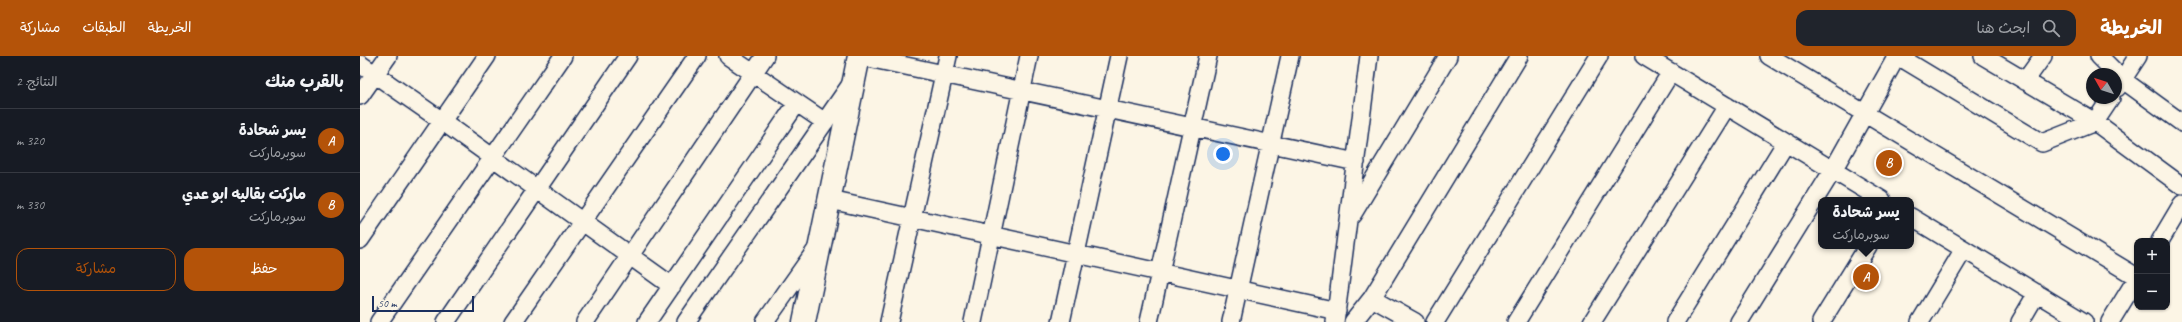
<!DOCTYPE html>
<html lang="ar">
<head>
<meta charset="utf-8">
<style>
	body { margin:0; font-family:Caveat,"Playpen Sans Arabic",sans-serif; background:#20242c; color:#f1f3f6; direction:rtl }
	.controls { position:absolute; right:12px; bottom:12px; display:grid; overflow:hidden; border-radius:8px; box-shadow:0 1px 3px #0004 }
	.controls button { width:36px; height:36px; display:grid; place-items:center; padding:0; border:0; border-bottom:1px solid #363941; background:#171b24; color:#f1f3f6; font:20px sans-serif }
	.compass { position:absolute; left:1726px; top:12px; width:36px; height:36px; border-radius:50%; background:#171b24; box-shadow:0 1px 3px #0004; rotate:309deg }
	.scale { position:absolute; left:12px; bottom:10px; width:102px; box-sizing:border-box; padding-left:4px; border:2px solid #1b2f5e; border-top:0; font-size:11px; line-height:14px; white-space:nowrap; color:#1b2f5e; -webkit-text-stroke:3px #fcf5e5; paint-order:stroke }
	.you { position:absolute; left:863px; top:98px; width:14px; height:14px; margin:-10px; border:3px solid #fff; border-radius:50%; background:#1a73e8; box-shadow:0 0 0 6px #1a73e833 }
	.badge { display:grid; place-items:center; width:26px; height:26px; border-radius:50%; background:#b45309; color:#fff; font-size:13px; font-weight:700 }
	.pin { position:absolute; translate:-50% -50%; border:2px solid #fff; box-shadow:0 1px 4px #0006 }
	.popup { position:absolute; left:1458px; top:141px; width:96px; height:52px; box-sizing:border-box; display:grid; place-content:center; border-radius:8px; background:#171b24; filter:drop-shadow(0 1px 3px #0005); font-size:13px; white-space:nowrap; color:#9ea1a6 }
	.popup b { font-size:15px; color:#f1f3f6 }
	.popup::after { content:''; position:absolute; left:50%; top:100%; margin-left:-8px; border:8px solid transparent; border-top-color:#171b24 }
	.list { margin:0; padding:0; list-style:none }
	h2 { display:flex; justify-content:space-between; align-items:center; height:52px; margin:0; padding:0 16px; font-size:17px }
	h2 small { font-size:13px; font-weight:400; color:#9ea1a6 }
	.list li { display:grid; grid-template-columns:26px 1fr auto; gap:12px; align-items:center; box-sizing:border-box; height:64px; padding:0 16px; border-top:1px solid #363941 }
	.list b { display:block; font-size:15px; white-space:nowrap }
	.list p { margin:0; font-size:13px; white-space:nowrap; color:#9ea1a6 }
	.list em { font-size:13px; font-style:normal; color:#9ea1a6 }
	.actions { display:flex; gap:8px; padding:12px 16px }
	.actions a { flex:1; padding:9px 0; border:1px solid #b45309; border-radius:12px; text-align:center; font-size:14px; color:#b45309 }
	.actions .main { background:#b45309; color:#fff }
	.icon { flex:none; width:22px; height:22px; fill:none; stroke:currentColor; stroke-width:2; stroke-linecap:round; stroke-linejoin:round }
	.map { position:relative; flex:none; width:1822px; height:266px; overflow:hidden; direction:ltr }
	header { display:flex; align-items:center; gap:24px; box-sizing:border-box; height:56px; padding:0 20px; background:#b45309; color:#fff }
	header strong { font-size:19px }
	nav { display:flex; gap:22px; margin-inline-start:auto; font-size:14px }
	.search { width:280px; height:36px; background:#20242c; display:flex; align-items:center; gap:10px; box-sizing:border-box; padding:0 14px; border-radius:12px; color:#9ea1a6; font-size:15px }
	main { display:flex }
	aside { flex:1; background:#171b24 }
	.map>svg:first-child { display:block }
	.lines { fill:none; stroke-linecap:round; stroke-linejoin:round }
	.minor-casing { stroke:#1b2f5e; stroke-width:20 }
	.major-casing { stroke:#1b2f5e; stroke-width:25 }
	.minor { stroke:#fcf5e5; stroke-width:17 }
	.major { stroke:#fcf5e5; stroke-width:22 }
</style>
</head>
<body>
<header>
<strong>الخريطة</strong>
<div class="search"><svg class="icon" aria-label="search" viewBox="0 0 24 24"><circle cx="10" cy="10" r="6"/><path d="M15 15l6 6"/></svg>ابحث هنا</div>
<nav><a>الخريطة</a><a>الطبقات</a><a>مشاركة</a></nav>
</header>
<main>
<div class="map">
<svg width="1822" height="266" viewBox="0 0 1822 266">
	<rect width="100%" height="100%" fill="#fcf5e5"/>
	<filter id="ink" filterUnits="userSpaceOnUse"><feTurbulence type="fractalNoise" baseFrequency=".025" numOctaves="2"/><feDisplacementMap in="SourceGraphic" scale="8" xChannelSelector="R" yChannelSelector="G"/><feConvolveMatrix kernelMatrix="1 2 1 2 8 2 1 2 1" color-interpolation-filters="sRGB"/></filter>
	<g filter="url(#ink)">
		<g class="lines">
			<g class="minor-casing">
				<path id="minor" d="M 368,0 L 465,66
					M 499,0 L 996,106
					M 1284,0 L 1522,144
					M 1409,0 L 1777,221
					M 1538,0 L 1682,87 L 1735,66 L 1751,42
					M 1623,0 L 1735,66 L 1822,130
					M 1739,0 L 1763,24 L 1822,67
					M 0,8 L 82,65 L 312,230
					M 1665,25 L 1683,0
					M 1757,32 L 1778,0
					M 0,40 L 28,0
					M 470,144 L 977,255
					M 992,159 L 1088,0
					M 1551,161 L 1724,266
					M 0,184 L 127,0
					M 1800,185 L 1822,148
					M 1012,242 L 1055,266
					M 19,266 L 203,0
					M 86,266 L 268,0
					M 153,266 L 337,0
					M 225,266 L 405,0
					M 287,266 L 437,47
					M 326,266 L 491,28
					M 405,266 L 458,191
					M 529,266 L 588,0
					M 613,266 L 669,0
					M 701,266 L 759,0
					M 789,266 L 848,0
					M 871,266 L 930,0
					M 975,266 L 1009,0
					M 993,266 L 1012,242 L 1159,0
					M 1075,266 L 1239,0
					M 1156,266 L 1311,16
					M 1232,266 L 1367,50
					M 1315,266 L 1426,86
					M 1379,266 L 1473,114 L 1537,0
					M 1461,266 L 1508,190
					M 1560,266 L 1604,193
					M 1660,266 L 1677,237
					M 1750,266 L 1777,222"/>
			</g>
			<g class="major-casing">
				<path id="major" d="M 444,266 L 499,0"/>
			</g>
			<use href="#minor" class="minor"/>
			<use href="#major" class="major"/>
		</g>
	</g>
</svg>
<div class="controls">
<button>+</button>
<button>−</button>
</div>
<svg class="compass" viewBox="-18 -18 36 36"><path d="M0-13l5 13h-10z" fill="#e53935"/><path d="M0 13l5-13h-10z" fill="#9ea1a6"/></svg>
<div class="scale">50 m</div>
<div class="you"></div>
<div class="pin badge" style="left:1506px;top:221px">A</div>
<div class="popup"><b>يسر شحادة</b>سوبرماركت</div>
<div class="pin badge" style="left:1529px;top:107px">B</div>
</div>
<aside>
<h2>بالقرب منك<small>النتائج: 2</small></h2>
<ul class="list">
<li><span class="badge">A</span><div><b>يسر شحادة</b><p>سوبرماركت</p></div><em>320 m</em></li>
<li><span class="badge">B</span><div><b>ماركت بقاليه ابو عدي</b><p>سوبرماركت</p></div><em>330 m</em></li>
</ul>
<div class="actions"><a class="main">حفظ</a><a>مشاركة</a></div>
</aside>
</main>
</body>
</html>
